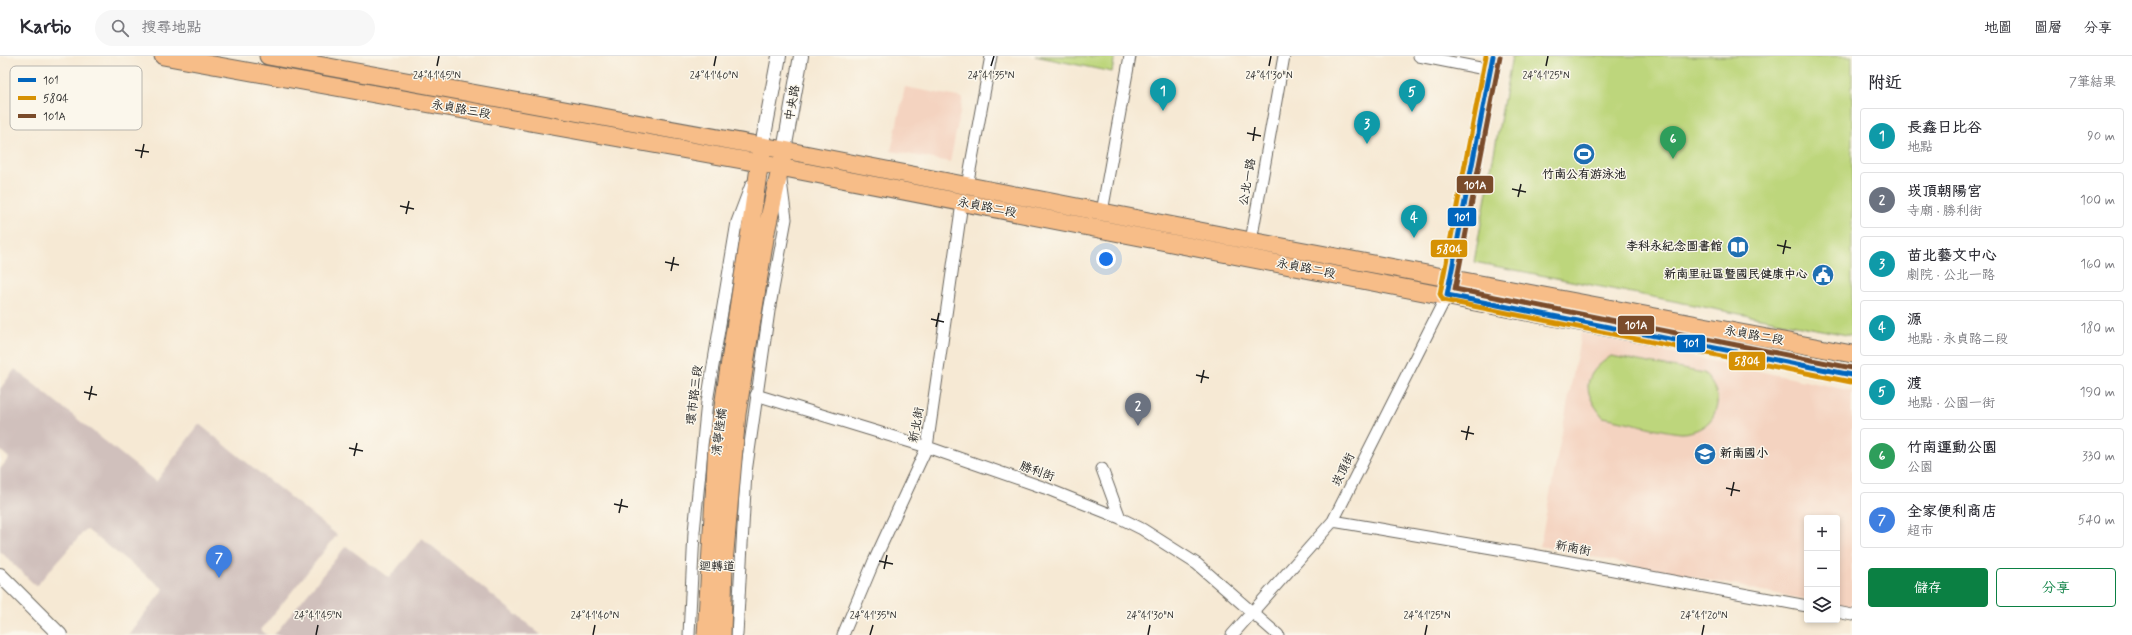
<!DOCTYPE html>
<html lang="zh-TW">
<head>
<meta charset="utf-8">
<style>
	body { margin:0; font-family:Mynerve,"LXGW WenKai TC",sans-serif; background:#f7f7f7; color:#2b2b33 }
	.controls { position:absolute; right:12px; bottom:12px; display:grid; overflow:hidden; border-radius:4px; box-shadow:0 2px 6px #0003 }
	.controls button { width:36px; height:36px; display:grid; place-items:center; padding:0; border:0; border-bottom:1px solid #e1e1e2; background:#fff; color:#2b2b33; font:20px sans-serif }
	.you { position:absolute; left:1106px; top:203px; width:14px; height:14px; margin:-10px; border:3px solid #fff; border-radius:50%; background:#1a73e8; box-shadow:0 0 0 6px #1a73e833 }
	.badge { display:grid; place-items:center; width:26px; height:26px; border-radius:50%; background:#0b8043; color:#fff; font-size:13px; font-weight:700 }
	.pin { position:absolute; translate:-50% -33px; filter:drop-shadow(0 1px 2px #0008) }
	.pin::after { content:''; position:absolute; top:21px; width:14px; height:12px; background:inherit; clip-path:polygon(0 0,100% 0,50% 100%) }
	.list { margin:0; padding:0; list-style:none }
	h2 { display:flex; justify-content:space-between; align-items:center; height:52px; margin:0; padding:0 16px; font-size:17px }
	h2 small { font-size:13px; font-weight:400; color:#7c7c81 }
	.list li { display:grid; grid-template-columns:26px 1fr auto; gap:12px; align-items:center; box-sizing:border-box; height:56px; margin:0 8px 8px; padding:0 8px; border:1px solid #e1e1e2; border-radius:4px }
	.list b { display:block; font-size:15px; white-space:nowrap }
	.list p { margin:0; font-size:13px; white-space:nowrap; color:#7c7c81 }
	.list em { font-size:13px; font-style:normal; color:#7c7c81 }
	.actions { display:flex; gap:8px; padding:12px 16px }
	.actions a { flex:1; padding:9px 0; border:1px solid #0b8043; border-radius:4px; text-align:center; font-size:14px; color:#0b8043 }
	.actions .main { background:#0b8043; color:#fff }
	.icon { flex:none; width:22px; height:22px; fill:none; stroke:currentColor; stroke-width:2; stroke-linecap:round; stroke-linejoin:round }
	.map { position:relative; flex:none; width:1852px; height:579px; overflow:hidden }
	header { display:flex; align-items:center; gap:24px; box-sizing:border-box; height:56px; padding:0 20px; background:#fff; border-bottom:1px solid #e1e1e2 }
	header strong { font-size:19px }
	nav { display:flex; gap:22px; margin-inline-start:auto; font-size:14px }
	.search { width:280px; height:36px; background:#f7f7f7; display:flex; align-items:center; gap:10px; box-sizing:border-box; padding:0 14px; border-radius:22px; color:#7c7c81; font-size:15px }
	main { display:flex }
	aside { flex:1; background:#fff }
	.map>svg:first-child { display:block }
	.built { fill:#f4d3c0 }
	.industrial { fill:#d0c0bc }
	.green { fill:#bdd67b; stroke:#6c794c }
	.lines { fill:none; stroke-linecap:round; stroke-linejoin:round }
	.minor-casing { stroke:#68645c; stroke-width:13 }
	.tertiary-casing { stroke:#68645c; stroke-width:16 }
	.primary-casing { stroke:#68645c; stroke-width:19 }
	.minor { stroke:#fff; stroke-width:11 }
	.tertiary { stroke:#fff; stroke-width:14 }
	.primary { stroke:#f7bd88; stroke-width:17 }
	.primary-bridge-casing { stroke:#68645c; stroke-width:19; stroke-linecap:butt }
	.primary-bridge { stroke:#f7bd88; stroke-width:17 }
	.bus-1-casing { stroke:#fbf7ec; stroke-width:8 }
	.bus-2-casing { stroke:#fbf7ec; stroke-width:8 }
	.bus-3-casing { stroke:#fbf7ec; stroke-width:8 }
	.bus-1 { stroke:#0065bd; stroke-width:5 }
	.bus-2 { stroke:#d69104; stroke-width:5 }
	.bus-3 { stroke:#7a4b2a; stroke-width:5 }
	.ticks { fill:none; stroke:#1c1c1c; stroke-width:1.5 }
	.labels { text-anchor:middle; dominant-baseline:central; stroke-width:3; stroke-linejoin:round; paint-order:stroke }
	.street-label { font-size:12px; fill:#1c1c1c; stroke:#fbf7ec }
	.poi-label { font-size:12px; font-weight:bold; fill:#1c1c1c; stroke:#fbf7ec; text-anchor:end }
	.key { fill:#fbf7ec; stroke:#b8b5ae; stroke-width:1 }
	.key-label { font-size:11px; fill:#1c1c1c }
	.ticks-label { font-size:10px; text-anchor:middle; fill:#1c1c1c; stroke:#fbf7ec; stroke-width:3; stroke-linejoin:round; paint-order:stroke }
	.line-badge { stroke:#fbf7ec; stroke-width:1.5 }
	.badge-label { font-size:11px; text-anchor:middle; font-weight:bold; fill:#fff }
</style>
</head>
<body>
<header>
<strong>Kartio</strong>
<div class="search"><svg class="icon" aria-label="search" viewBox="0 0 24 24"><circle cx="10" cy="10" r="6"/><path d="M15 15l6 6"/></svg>搜尋地點</div>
<nav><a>地圖</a><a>圖層</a><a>分享</a></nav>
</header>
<main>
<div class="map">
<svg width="1852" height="579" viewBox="0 0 1852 579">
	<rect width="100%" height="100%" fill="#fbf7ec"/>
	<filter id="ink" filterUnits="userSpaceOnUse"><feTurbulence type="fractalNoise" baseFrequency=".025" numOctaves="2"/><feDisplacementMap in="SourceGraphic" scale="8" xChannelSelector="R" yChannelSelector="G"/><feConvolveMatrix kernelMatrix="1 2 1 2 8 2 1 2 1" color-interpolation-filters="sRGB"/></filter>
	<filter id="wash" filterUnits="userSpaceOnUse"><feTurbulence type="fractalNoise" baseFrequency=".012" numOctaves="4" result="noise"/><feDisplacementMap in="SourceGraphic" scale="16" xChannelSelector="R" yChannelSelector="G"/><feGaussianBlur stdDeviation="0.9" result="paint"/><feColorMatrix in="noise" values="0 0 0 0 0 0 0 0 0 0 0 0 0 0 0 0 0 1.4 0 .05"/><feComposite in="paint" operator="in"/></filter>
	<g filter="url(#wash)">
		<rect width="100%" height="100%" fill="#f6e9d4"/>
		<path class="built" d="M 905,31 L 963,42 L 950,106 L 891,95 Z
			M 1581,277 L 1852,335 L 1852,553 L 1837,550 L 1837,462 L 1807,462 L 1807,544 L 1540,490 Z"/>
		<path class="industrial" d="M 15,313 L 156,426 L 199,368 L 337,479 L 261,574 L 267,579 L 128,579 L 164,533 L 86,473 L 36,530 L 0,495 L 0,413 L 9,402 L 0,394 L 0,333 Z
			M 422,482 L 541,579 L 274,579 L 346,490 L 389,522 Z"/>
		<path class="green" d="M 1035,0 L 1115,0 L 1112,16 Z
			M 1512,0 L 1852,0 L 1852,280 L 1474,206 Z
			M 1611,300 L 1704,317 C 1714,329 1721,340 1715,356 C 1711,369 1695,377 1681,377 C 1659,375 1626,365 1603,361 C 1581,334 1583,319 1611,300 Z"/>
	</g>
	<g filter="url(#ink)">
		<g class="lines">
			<g class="minor-casing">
				<path id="minor" d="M 1419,0 L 1490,14
					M 967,130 L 991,0
					M 1102,156 L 1130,0
					M 1251,185 L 1284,0
					M 756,339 L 927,391 L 1045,432 L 1120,462 L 1142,473 L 1197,508 L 1278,579
					M 1102,413 L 1120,462
					M 1333,465 L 1533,499 L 1807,550
					M 1837,556 L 1852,559
					M 689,579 L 694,476 L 707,346 L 737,166 L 751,129
					M 737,579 L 746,416 L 769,255 L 786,163 L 781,125
					M 843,579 L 874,505 L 927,391 L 962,147
					M 1232,579 L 1333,465 L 1447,239"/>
			</g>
			<g class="tertiary-casing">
				<path id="tertiary" d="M 762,90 L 779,0
					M 784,94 L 801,0
					M 1447,239 L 1493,0
					M 0,519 L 60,579"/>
			</g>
			<g class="primary-casing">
				<path id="primary" d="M 163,0 L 759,107 L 1852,319
					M 268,0 L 784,94 L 1251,185 L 1852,298
					M 750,175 L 761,97
					M 766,176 L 783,100"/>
			</g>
			<use href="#minor" class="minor"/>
			<use href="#tertiary" class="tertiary"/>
			<use href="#primary" class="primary"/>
			<g class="primary-bridge-casing">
				<path id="primary-bridge" d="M 706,579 L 717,390 L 750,175
					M 722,579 L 724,507 L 737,358 L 766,176"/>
			</g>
			<use href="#primary-bridge" class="primary-bridge"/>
			<g class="bus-1-casing">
				<path id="bus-1" d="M 1493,0 L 1447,239 L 1852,319"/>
			</g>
			<g class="bus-2-casing">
				<path id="bus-2" d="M 1486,0 L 1440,238 L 1443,244 L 1851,326"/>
			</g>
			<g class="bus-3-casing">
				<path id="bus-3" d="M 1500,1 L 1455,233 L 1852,312"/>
			</g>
			<use href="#bus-1" class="bus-1"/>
			<use href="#bus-2" class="bus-2"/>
			<use href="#bus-3" class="bus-3"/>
		</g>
	</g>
	<path class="ticks" d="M 437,10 L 439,0M 714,10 L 716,0M 991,10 L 994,0M 1269,10 L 1271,0M 1546,10 L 1548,0M 1247,77 L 1261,80M 1253,85 L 1255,71M 135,94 L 149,96M 141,102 L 144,88M 1512,133 L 1526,136M 1518,141 L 1521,128M 400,150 L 414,153M 406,158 L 409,145M 1777,189 L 1791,192M 1783,198 L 1786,184M 665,206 L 679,209M 671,215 L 674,201M 931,263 L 944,266M 936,271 L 939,257M 1196,319 L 1209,322M 1201,327 L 1204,314M 84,336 L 97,339M 89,344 L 92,330M 1461,375 L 1474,378M 1466,384 L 1469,370M 349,392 L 363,395M 354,400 L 357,387M 1726,432 L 1740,435M 1731,440 L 1734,426M 614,448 L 628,451M 619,457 L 622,443M 879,505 L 893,508M 884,513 L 887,499M 316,579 L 318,569M 593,579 L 595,569M 870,579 L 873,569M 1148,579 L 1150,569M 1425,579 L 1427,569M 1702,579 L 1704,569"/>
	<defs>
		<g id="stadium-disc" transform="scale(1.15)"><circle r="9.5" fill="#1f6fb2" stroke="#fbf7ec"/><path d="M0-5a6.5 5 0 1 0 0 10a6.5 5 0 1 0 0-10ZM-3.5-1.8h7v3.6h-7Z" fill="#fff"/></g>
		<g id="library-disc" transform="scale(1.15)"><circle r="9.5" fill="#1f6fb2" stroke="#fbf7ec"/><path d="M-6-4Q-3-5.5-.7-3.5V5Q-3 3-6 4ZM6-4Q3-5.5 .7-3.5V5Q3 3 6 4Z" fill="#fff"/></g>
		<g id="civic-disc" transform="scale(1.15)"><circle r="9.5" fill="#1f6fb2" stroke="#fbf7ec"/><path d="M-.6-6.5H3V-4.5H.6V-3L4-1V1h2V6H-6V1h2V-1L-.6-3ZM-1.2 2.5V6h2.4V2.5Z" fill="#fff"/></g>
		<g id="school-disc" transform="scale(1.15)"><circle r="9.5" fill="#1f6fb2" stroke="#fbf7ec"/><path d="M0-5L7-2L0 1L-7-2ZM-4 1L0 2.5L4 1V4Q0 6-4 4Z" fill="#fff"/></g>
	</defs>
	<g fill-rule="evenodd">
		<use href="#stadium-disc" x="1584" y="98"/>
		<use href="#library-disc" x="1738" y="191"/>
		<use href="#civic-disc" x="1823" y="219"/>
		<use href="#school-disc" x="1705" y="398"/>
	</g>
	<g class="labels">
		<g class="street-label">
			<text transform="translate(793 47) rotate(-80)">中央路</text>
			<text transform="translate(461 54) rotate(10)">永貞路三段</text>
			<text transform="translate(1248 126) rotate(-80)">公北一路</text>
			<text transform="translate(987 152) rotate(11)">永貞路二段</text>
			<text transform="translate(1306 213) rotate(11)">永貞路二段</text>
			<text transform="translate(1754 280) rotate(10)">永貞路二段</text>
			<text transform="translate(695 339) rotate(-83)">環市路三段</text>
			<text transform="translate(917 369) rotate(-80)">新北街</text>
			<text transform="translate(720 376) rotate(-83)">清寧陸橋</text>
			<text transform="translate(1344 414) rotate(-64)">崁頂街</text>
			<text transform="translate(1037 416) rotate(20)">勝利街</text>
			<text transform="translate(1573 493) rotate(11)">新南街</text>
			<text transform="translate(717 511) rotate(1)">迴轉道</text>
		</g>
		<g class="poi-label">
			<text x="1584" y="119" text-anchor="middle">竹南公有游泳池</text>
			<text x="1722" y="191">李科永紀念圖書館</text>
			<text x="1808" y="219">新南里社區暨國民健康中心</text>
			<text x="1720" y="398" text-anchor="start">新南國小</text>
		</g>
	</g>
	<rect x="10" y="10" width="132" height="64" rx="6" class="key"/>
	<rect x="18" y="22" width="18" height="4" fill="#0065bd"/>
	<rect x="18" y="40" width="18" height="4" fill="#d69104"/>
	<rect x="18" y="58" width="18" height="4" fill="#7a4b2a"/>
	<g class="key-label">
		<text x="43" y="28">101</text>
		<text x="43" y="46">5804</text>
		<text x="43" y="64">101A</text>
	</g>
	<g class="ticks-label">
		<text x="437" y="23">24°41'45"N</text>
		<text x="714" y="23">24°41'40"N</text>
		<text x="991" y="23">24°41'35"N</text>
		<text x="1269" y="23">24°41'30"N</text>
		<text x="1546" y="23">24°41'25"N</text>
		<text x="318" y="563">24°41'45"N</text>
		<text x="595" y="563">24°41'40"N</text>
		<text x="873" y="563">24°41'35"N</text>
		<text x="1150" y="563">24°41'30"N</text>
		<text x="1427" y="563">24°41'25"N</text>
		<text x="1704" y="563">24°41'20"N</text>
	</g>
	<g class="line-badge">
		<rect x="1456" y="119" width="38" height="19" rx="4" fill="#7a4b2a"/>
		<rect x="1447" y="151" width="30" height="20" rx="4" fill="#0065bd"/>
		<rect x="1430" y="183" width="38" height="19" rx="4" fill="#d69104"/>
		<rect x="1617" y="259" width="38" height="20" rx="4" fill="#7a4b2a"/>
		<rect x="1676" y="278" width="30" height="19" rx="4" fill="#0065bd"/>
		<rect x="1728" y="295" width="38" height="20" rx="4" fill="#d69104"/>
	</g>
	<g class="badge-label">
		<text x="1475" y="133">101A</text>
		<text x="1462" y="165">101</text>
		<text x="1449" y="197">5804</text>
		<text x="1636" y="273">101A</text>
		<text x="1691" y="291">101</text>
		<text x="1747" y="309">5804</text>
	</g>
</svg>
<div class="controls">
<button>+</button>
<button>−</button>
<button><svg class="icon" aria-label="layers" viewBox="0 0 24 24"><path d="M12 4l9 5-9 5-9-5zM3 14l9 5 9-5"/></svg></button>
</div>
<div class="you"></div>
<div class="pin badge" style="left:1163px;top:55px;background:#0f9aa8">1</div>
<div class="pin badge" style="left:1138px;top:370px;background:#6b7280">2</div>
<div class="pin badge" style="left:1367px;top:88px;background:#0f9aa8">3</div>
<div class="pin badge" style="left:1414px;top:182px;background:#0f9aa8">4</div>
<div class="pin badge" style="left:1412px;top:56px;background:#0f9aa8">5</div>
<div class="pin badge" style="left:1673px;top:103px;background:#2e9e5b">6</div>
<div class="pin badge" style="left:219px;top:522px;background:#3f7fe0">7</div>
</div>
<aside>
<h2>附近<small>7筆結果</small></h2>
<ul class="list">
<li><span class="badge" style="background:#0f9aa8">1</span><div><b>長鑫日比谷</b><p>地點</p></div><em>90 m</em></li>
<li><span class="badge" style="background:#6b7280">2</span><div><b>崁頂朝陽宮</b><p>寺廟 · 勝利街</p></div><em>100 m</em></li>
<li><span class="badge" style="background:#0f9aa8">3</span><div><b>苗北藝文中心</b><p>劇院 · 公北一路</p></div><em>160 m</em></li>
<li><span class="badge" style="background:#0f9aa8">4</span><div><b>源</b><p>地點 · 永貞路二段</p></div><em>180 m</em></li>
<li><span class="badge" style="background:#0f9aa8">5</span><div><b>渡</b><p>地點 · 公園一街</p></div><em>190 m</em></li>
<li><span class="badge" style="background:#2e9e5b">6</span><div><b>竹南運動公園</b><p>公園</p></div><em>330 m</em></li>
<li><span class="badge" style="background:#3f7fe0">7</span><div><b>全家便利商店</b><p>超市</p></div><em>540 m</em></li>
</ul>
<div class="actions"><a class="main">儲存</a><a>分享</a></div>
</aside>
</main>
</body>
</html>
